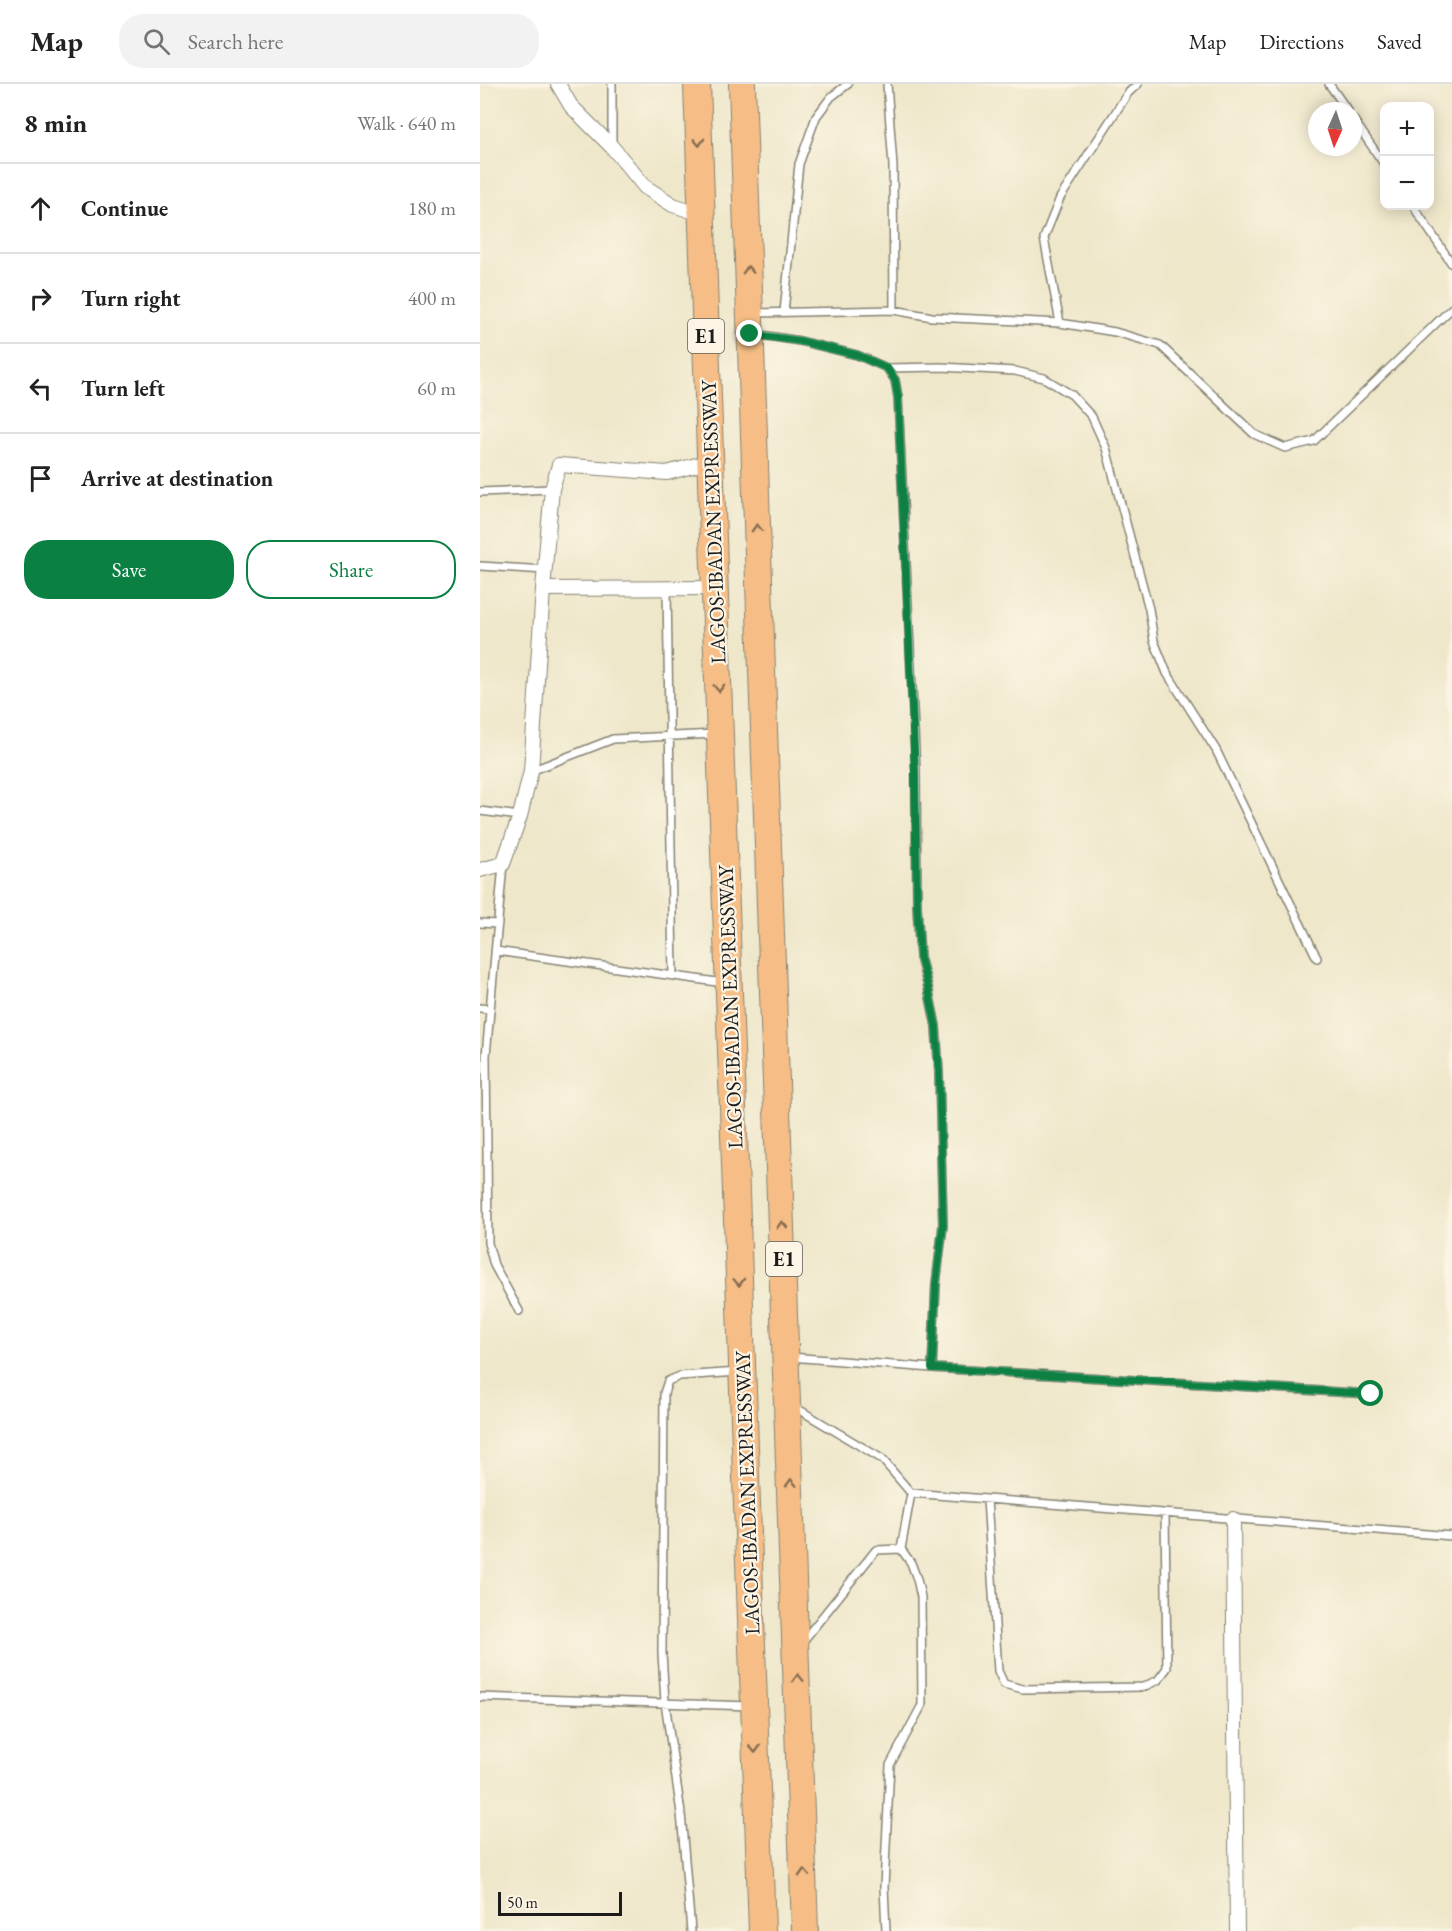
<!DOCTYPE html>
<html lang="en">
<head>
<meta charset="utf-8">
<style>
	body { margin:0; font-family:"EB Garamond",serif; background:#f2f2f2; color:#222 }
	.controls { position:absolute; right:18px; top:18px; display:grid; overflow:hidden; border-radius:12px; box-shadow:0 3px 15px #0003 }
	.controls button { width:54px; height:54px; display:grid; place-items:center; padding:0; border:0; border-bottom:2px solid #e0e0e0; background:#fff; color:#222; font:30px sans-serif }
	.compass { position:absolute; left:828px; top:18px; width:54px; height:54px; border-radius:50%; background:#fff; box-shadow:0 3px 15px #0003; rotate:183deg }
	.scale { position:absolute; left:18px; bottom:15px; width:124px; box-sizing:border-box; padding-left:6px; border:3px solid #1c1c1c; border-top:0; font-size:16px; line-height:21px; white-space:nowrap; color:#1c1c1c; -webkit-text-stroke:4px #fcf5e5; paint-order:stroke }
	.stop { position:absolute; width:18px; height:18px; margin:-14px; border:4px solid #0b8043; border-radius:50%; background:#fff }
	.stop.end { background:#0b8043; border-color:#fff; box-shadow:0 2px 6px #0008 }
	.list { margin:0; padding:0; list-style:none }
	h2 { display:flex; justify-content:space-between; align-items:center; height:78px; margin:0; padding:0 24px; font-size:26px }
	h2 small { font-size:20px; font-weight:400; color:#767676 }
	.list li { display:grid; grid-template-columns:39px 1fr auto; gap:18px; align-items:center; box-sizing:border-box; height:90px; padding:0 24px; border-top:2px solid #e0e0e0 }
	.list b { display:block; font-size:22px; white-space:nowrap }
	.list em { font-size:20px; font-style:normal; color:#767676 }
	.actions { display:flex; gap:12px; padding:18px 24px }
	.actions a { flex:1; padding:14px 0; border:2px solid #0b8043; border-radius:24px; text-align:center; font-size:21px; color:#0b8043 }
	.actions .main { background:#0b8043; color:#fff }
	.icon { flex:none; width:33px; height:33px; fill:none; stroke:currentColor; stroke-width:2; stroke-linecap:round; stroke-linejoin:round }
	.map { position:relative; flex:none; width:972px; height:1847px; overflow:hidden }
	header { display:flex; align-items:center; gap:36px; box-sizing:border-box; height:84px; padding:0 30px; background:#fff; border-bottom:2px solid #e0e0e0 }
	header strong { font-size:28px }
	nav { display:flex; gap:33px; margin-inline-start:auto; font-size:21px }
	.search { width:420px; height:54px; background:#f2f2f2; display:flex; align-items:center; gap:15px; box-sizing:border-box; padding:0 21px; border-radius:24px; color:#767676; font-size:22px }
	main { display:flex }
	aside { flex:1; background:#fff }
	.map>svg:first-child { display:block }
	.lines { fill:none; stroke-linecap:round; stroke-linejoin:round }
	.service-casing { stroke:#858273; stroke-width:10 }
	.minor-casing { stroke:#858273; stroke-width:16 }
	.motorway-casing { stroke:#858273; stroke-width:28 }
	.service { stroke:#fff; stroke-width:7 }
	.minor { stroke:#fff; stroke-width:14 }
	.motorway { stroke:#f6be86; stroke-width:26 }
	.oneway { stroke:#896d51 }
	.route { stroke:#0b8043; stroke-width:8 }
	.labels { text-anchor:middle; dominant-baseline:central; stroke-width:4.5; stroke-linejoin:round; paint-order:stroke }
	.shield { fill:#fcf5e5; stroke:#5f5d58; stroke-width:1.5 }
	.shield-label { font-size:20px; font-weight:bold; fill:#1c1c1c }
	.street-label { font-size:21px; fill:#1c1c1c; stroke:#fcf5e5 }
</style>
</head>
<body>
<header>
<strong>Map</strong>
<div class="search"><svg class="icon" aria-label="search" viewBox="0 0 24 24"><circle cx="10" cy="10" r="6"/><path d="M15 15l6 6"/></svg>Search here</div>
<nav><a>Map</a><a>Directions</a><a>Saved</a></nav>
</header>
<main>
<aside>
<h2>8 min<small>Walk · 640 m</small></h2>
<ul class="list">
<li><svg class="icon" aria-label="ahead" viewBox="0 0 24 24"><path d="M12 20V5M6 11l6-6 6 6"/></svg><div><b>Continue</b></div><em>180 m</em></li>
<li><svg class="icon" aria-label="right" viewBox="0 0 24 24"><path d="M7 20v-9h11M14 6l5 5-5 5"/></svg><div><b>Turn right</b></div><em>400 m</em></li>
<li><svg class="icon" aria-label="left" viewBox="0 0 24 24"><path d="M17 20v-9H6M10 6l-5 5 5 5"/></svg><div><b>Turn left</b></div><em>60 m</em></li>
<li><svg class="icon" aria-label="arrive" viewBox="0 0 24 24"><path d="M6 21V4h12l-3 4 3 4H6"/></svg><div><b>Arrive at destination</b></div></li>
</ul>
<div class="actions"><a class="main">Save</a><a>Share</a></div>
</aside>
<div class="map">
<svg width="972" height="1847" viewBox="0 0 972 1847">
	<rect width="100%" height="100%" fill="#fcf5e5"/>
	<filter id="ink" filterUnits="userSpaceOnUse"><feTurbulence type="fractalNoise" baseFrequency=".0167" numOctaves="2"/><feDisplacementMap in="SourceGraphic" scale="12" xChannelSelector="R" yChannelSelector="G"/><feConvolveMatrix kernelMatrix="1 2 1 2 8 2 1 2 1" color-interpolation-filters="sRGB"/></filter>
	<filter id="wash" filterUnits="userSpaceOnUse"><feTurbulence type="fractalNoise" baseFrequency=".008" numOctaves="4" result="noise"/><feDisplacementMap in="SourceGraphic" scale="24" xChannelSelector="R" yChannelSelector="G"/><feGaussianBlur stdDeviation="1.35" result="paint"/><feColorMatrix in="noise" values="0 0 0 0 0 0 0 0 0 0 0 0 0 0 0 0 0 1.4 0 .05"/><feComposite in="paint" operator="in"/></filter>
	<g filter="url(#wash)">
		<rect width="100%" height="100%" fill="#eee7ca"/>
	</g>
	<g filter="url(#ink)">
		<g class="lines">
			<g class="service-casing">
				<path id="service" d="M 407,0 L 413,82 L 414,226
					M 849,0 L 868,27
					M 873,35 L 904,80
					M 132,60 L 132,0
					M 933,122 L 972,180
					M 304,228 L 319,80 L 336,33 L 351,13 L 368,0
					M 273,229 L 414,226 L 452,233 L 580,239 L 635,248 L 680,261 L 774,350 L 805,364 L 834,357 L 972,224
					M 580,239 L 564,154 L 580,114 L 648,9 L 658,0
					M 275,250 L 320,257 L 377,271 L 407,284 L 415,296 L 418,313 L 436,687 L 437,822 L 440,873 L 448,903 L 456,942 L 459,989 L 463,1142 L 456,1200 L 452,1284 L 310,1273
					M 407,284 L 461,283 L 535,287 L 564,294 L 592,311 L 612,333 L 626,364 L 669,525 L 674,557 L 687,589 L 736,666 L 837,874
					M 0,408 L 72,405
					M 0,482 L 65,486
					M 187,504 L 193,892
					M 51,687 L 133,655 L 235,650
					M 0,727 L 40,732
					M 23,780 L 6,972 L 8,1159 L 14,1181 L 39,1227
					M 0,839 L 18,840
					M 16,867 L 244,899
					M 0,924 L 10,925
					M 452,1284 L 891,1310
					M 313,1322 L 402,1375 L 431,1409 L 972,1452
					M 507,1415 L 518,1587 L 524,1600 L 543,1605 L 663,1603 L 678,1596 L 687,1584 L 685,1429
					M 323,1557 L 396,1466 L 421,1465 L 431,1409
					M 0,1613 L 270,1622
					M 211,1847 L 201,1729 L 185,1618 L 182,1569 L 184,1309 L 188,1297 L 200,1292 L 259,1288
					M 406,1847 L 404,1803 L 410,1681 L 442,1621 L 441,1513 L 437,1495 L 431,1479 L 421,1465"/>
			</g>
			<g class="minor-casing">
				<path id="minor" d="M 78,0 L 91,22 L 132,63 L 165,103 L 193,121 L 221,130
					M 63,505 L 236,504
					M 0,786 L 23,780 L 40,732 L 51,687 L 63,505 L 72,405 L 79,381 L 187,389 L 231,377
					M 753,1435 L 757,1847"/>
			</g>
			<g class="motorway-casing">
				<path id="motorway" d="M 217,0 L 282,1847
					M 262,0 L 325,1847"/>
			</g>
			<use href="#service" class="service"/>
			<use href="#minor" class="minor"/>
			<use href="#motorway" class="motorway"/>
		</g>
		<defs><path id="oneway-chevron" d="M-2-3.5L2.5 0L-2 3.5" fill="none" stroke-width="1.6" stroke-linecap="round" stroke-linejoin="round" transform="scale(1.5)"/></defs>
		<g class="oneway">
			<use href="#oneway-chevron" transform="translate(219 58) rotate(88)"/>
			<use href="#oneway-chevron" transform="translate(268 186) rotate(-92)"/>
			<use href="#oneway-chevron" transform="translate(277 444) rotate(-92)"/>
			<use href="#oneway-chevron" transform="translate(239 604) rotate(88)"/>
			<use href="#oneway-chevron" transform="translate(302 1141) rotate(-92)"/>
			<use href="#oneway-chevron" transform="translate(259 1198) rotate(88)"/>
			<use href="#oneway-chevron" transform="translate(311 1399) rotate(-92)"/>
			<use href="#oneway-chevron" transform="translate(318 1594) rotate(-92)"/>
			<use href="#oneway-chevron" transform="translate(275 1665) rotate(88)"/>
			<use href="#oneway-chevron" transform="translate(324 1789) rotate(-92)"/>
		</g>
	</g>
	<g class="lines" filter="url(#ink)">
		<path class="route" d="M 270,250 L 320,257 L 377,271 L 407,284 L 415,296 L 418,313 L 435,687 L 437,822 L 440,873 L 448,903 L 456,942 L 459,989 L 463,1142 L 456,1200 L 452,1284 L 891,1310"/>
	</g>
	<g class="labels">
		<g class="shield">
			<rect x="208" y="235" width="36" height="34" rx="4.5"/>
			<rect x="286" y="1158" width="36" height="34" rx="4.5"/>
		</g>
		<g class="shield-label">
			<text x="226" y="252">E1</text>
			<text x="304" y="1175">E1</text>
		</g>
		<g class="street-label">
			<text transform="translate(233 438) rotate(-92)">LAGOS-IBADAN EXPRESSWAY</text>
			<text transform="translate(250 923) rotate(-92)">LAGOS-IBADAN EXPRESSWAY</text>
			<text transform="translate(267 1409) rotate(-92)">LAGOS-IBADAN EXPRESSWAY</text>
		</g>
	</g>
</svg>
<div class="controls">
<button>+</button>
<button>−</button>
</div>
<svg class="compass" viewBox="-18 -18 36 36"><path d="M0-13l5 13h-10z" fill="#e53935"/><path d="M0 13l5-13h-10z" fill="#767676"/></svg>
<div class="scale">50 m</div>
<div class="stop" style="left:891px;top:1310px"></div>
<div class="stop end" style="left:270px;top:250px"></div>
</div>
</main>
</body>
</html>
